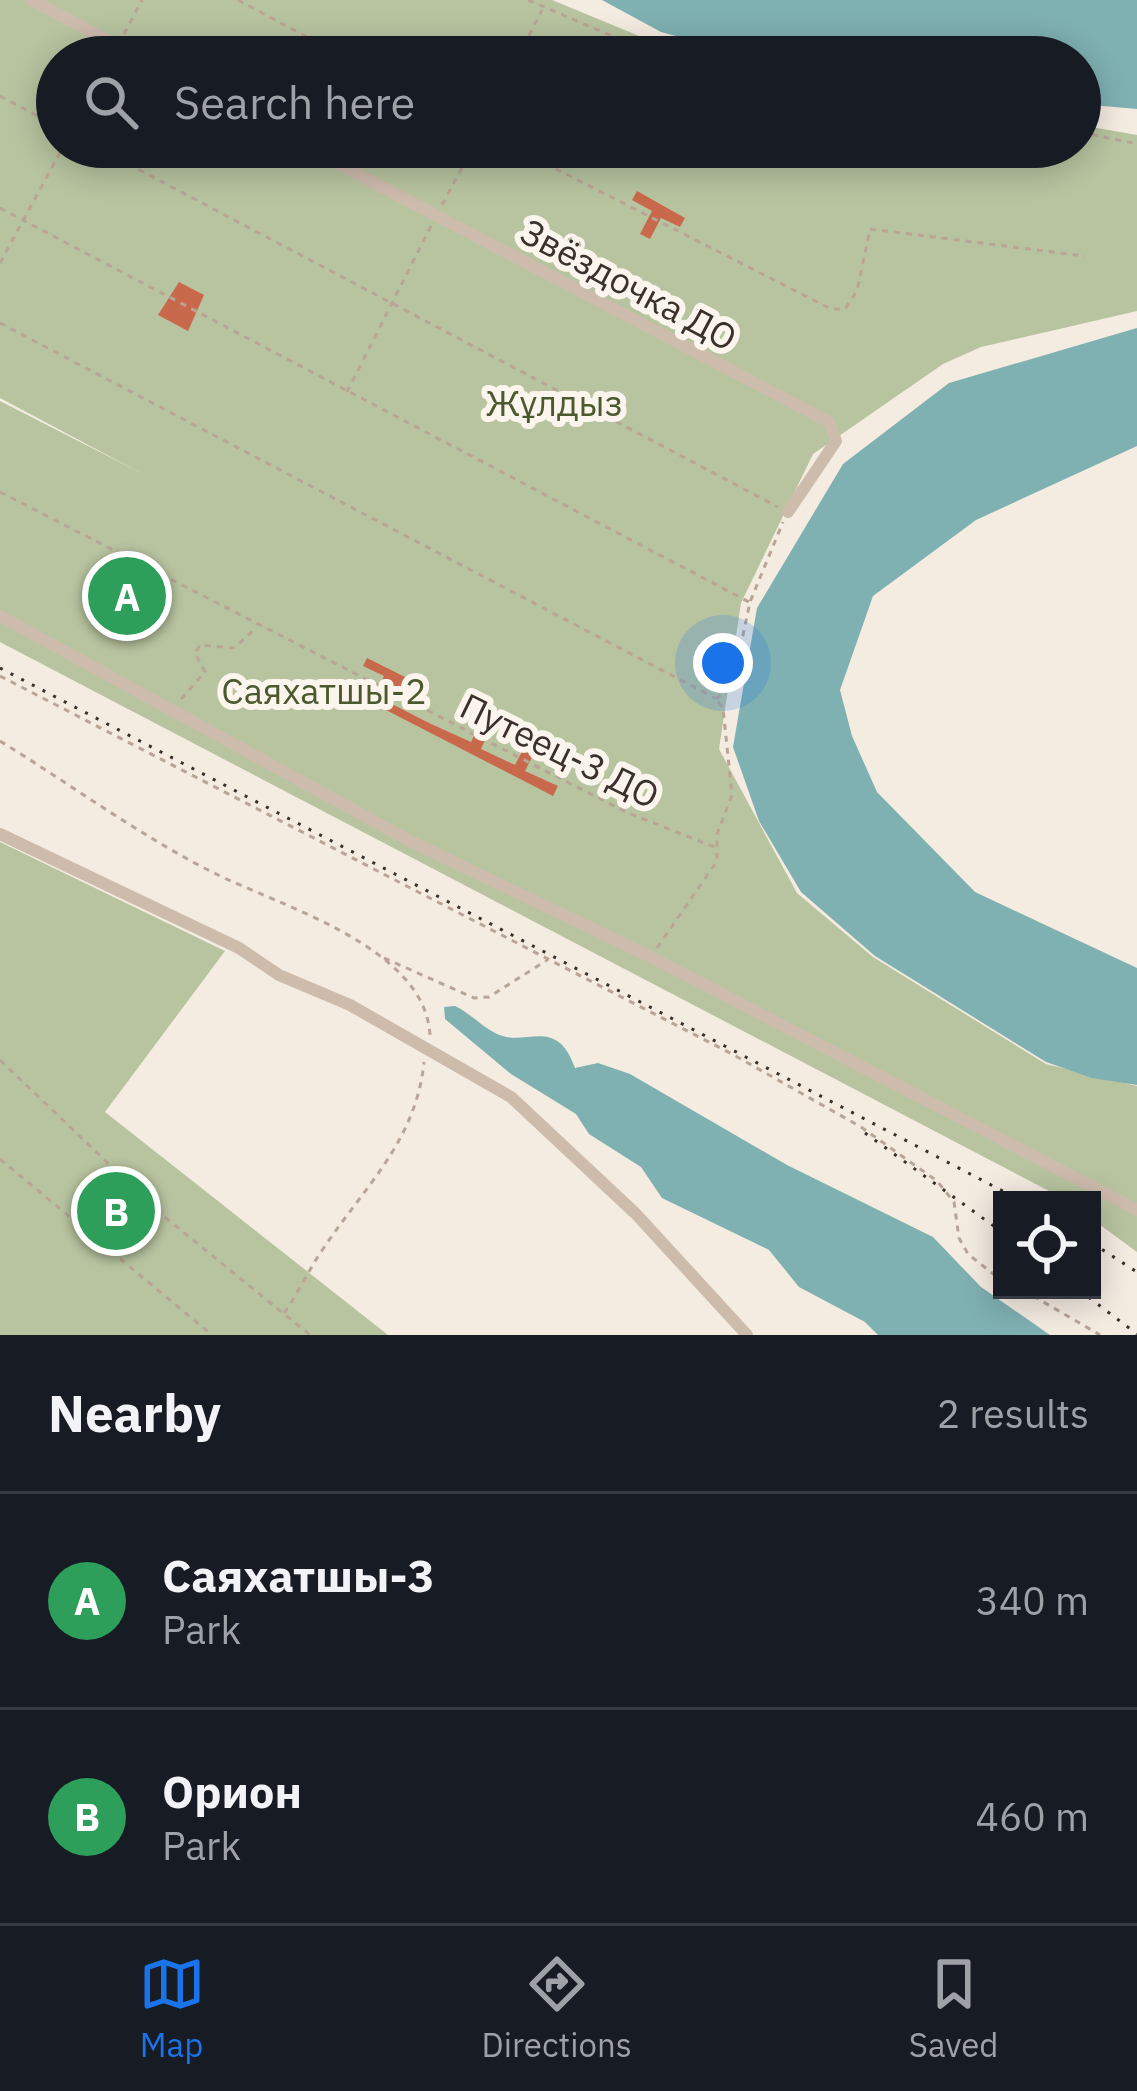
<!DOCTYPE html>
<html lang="en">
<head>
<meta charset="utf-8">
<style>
	body { margin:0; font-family:"IBM Plex Sans",sans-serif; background:#20242c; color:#f1f3f6 }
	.controls { position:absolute; right:36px; bottom:36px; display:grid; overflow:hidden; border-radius:0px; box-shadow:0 6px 30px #0003 }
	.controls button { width:108px; height:108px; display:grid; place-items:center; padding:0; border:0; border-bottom:3px solid #363941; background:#171b24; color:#f1f3f6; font:60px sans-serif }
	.you { position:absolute; left:723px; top:663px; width:42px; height:42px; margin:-30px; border:9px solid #fff; border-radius:50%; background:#1a73e8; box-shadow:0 0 0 18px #1a73e833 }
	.badge { display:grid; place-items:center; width:78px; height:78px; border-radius:50%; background:#1a73e8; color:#fff; font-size:39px; font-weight:700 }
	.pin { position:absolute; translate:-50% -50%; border:6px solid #fff; box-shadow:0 3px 12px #0006 }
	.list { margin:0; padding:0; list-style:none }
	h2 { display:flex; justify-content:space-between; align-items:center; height:156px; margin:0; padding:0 48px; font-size:51px }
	h2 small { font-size:39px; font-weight:400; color:#9ea1a6 }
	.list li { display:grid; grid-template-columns:78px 1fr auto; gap:36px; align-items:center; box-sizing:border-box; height:216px; padding:0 48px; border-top:3px solid #363941 }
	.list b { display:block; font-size:45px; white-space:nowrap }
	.list p { margin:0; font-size:39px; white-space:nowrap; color:#9ea1a6 }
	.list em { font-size:39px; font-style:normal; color:#9ea1a6 }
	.icon { flex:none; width:66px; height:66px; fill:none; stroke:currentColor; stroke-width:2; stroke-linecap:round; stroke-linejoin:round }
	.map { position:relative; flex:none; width:1137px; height:1335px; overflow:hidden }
	.search { position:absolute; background:#171b24; box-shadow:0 6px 30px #0003; left:36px; right:36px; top:36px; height:132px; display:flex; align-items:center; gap:30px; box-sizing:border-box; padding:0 42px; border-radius:66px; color:#9ea1a6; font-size:45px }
	.sheet { height:588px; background:#171b24 }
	nav { display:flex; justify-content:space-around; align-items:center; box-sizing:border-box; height:168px; border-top:3px solid #363941; background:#171b24; font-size:33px; color:#9ea1a6 }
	nav a { display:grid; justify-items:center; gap:6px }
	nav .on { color:#1a73e8 }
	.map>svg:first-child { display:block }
	.green { fill:#b8c4a0 }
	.water { fill:#7fb0b2 }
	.building { fill:#c8694b }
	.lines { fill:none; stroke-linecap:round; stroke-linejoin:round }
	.path { stroke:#b9a596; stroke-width:3; stroke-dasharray:6 6; stroke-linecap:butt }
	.street { stroke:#cdbbac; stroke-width:12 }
	.rail { stroke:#3b302b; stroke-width:3; stroke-dasharray:3 9; stroke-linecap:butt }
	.labels { text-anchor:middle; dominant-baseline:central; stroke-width:12; stroke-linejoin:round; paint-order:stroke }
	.street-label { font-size:36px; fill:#3b302b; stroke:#fbf5ee }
	.park-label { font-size:36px; fill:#4a5a2e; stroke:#fbf5ee }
</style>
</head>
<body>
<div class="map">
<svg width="1137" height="1335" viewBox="0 0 1137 1335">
	<rect width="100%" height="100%" fill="#f4ebe1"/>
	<path class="green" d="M 0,0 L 552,0 L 690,57 L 57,57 L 57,147 L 1080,147 L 1080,125 L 1137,135 L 1137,311 L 981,347 L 943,364 L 813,454 L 741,603 L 719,749 L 797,893 L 873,957 L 1046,1064 L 1137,1086 L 1137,1252 L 1092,1219 L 1092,1200 L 1066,1200 L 0,642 L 0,401 L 139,472 L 0,398 Z
		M 0,842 L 225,951 L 105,1112 L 388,1335 L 0,1335 Z"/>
	<path class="water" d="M 602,0 L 1137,0 L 1137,109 L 1080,104 L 1080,57 L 753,57 L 661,32 Z
		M 1137,328 L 1137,446 L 976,520 L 873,596 L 840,690 L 852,736 L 877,792 L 975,892 L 1137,968 L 1137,1085 L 1092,1078 L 1046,1062 L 875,956 L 801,892 L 759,821 L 733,747 L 757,608 L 843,464 L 949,383 Z
		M 455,1006 C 470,1013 481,1026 495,1033 C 525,1049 556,1014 575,1068 L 598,1063 L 630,1074 L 787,1165 L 933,1237 L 981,1287 L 1050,1335 L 878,1335 L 865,1322 L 799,1287 L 769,1250 L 662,1198 L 641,1167 L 589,1134 L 576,1114 L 511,1074 L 445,1019 L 444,1007 Z"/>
	<path class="building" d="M 637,191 L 685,218 L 680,227 L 661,218 L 650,239 L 640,234 L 652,211 L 632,200 Z
		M 179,282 L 204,295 L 188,331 L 158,315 Z
		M 367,658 L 405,677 L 392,704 L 429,723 L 471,742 L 483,717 L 493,722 L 481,749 L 515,765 L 528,740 L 538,745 L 525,771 L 558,786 L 553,796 L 353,693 L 358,683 L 376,693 L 384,676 L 363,666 Z"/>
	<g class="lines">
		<path class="path" d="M 238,0 L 344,57
			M 528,0 L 661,57
			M 124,34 L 142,0
			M 518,57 L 542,10
			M 0,96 L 57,126
			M 1080,132 L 1137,144
			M 96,147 L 778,507
			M 513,147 L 831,309 L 845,309 L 857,291 L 870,229 L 1085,256
			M 442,205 L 473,147
			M 0,208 L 749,602
			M 0,263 L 63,147
			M 0,323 L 715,698
			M 347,392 L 432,224
			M 0,492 L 626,812 L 717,848
			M 0,676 L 732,1054 L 861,1127 L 937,1181 L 954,1202 L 959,1238 L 968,1254 L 1002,1281
			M 181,699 L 205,672 L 195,653 L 200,645 L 234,648 L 256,628
			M 716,699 L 732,687 L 750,602 L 783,522
			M 0,741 C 70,784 139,835 212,872 C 279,906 425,946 430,1035
			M 657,948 L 717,861 L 717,834 L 732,795 L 723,708 L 717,700
			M 384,958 L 474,998 L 489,997 L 547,960
			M 0,1060 L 161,1214 L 310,1335
			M 0,1159 L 212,1335
			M 1023,1290 L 1100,1335
			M 284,1313 C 299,1292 309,1269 323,1249 C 365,1186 416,1141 424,1062"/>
		<path class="street" d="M 31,0 L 140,57
			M 306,147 L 829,422 L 836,441 L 788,512
			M 0,616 L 412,842 L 651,957 L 1137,1210
			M 0,834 L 239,948 L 279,975 L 350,1005 L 511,1097 L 636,1214 L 747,1335"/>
		<path class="rail" d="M 0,668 L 1020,1200
			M 865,1133 L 1002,1232
			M 1092,1243 L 1137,1272
			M 1079,1290 L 1137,1334"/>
	</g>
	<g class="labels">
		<g class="street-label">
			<text transform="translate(629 284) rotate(28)">Звёздочка ДО</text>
			<text transform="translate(560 750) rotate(26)">Путеец-3 ДО</text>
		</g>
		<g class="park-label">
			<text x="554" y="402">Жұлдыз</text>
			<text x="324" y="690">Саяхатшы-2</text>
		</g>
	</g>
</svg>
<div class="controls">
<button><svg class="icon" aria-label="locate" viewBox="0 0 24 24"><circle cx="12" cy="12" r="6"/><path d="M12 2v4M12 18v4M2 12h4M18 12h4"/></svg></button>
</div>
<div class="you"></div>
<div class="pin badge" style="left:127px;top:596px;background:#2e9e5b">A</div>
<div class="pin badge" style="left:116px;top:1211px;background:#2e9e5b">B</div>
<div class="search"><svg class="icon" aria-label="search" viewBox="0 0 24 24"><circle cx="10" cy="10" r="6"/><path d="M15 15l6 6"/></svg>Search here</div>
</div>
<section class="sheet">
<h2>Nearby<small>2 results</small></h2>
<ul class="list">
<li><span class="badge" style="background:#2e9e5b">A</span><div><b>Саяхатшы-3</b><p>Park</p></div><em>340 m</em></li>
<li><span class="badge" style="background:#2e9e5b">B</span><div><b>Орион</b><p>Park</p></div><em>460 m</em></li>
</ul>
</section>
<nav>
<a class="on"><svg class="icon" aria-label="map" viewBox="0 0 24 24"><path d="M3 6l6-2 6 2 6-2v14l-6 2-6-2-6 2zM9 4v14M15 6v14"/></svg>Map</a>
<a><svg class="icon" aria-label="directions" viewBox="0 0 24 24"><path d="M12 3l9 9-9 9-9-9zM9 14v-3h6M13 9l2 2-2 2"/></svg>Directions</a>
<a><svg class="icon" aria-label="saved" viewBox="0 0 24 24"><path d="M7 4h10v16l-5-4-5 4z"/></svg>Saved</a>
</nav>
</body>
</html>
